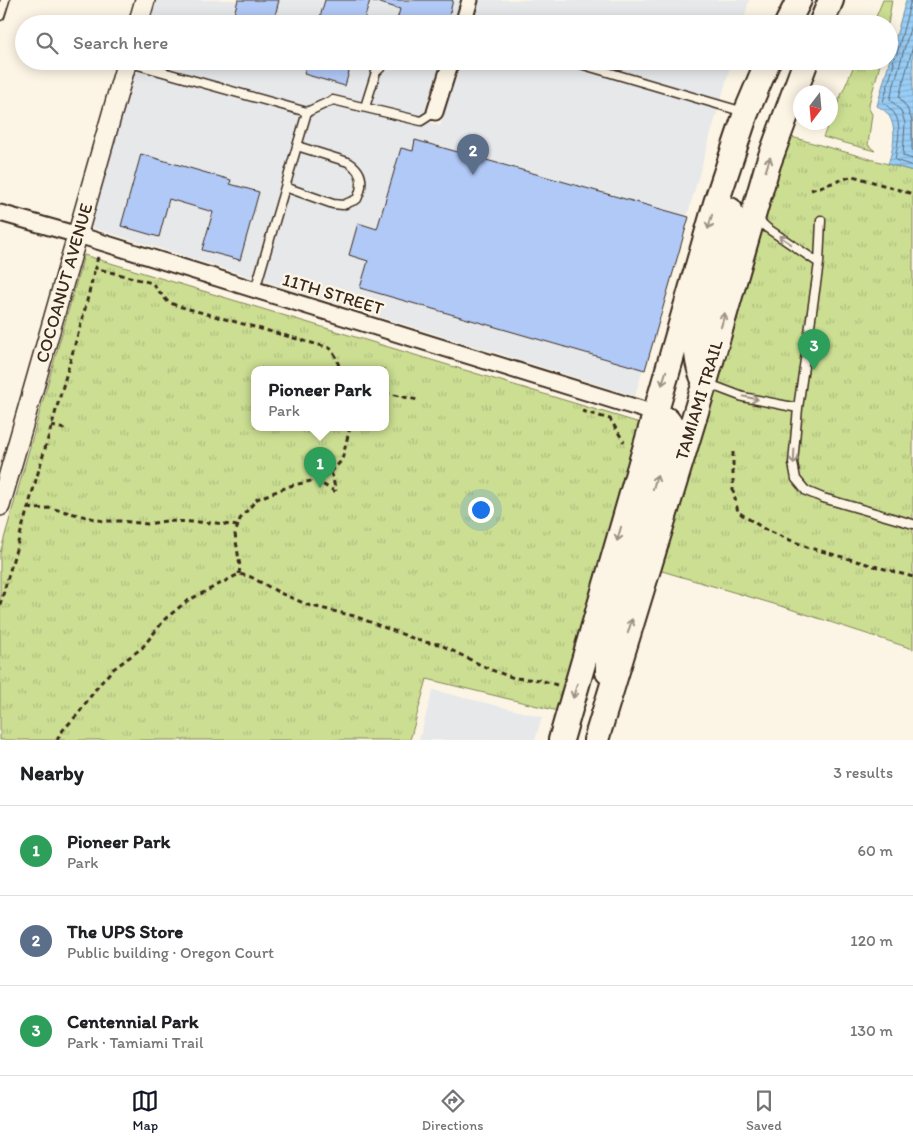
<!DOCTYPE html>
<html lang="en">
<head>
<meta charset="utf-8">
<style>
	body { margin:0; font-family:Itim,sans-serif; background:#f2f2f2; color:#202124 }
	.compass { position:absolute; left:793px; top:85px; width:45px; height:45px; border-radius:50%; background:#fff; box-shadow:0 2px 12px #0003; rotate:196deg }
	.you { position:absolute; left:480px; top:509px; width:18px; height:18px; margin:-12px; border:4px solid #fff; border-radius:50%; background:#1a73e8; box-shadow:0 0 0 8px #1a73e833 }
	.badge { display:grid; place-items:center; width:32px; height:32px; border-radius:50%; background:#111827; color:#fff; font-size:16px; font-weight:700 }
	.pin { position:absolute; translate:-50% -41px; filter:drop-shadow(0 1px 2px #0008) }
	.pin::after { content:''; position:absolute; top:26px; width:18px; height:15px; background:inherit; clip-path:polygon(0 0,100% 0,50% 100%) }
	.popup { position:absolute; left:251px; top:366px; width:138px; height:65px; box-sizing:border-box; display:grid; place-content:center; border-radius:10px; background:#fff; filter:drop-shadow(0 1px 4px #0005); font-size:16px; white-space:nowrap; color:#757577 }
	.popup b { font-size:19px; color:#202124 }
	.popup::after { content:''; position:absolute; left:50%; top:100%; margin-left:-10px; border:10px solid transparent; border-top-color:#fff }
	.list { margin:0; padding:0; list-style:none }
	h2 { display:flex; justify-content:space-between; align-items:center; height:65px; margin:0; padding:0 20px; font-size:21px }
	h2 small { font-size:16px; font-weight:400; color:#757577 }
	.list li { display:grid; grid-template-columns:32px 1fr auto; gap:15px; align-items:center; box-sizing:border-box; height:90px; padding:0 20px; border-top:1px solid #e0e0e0 }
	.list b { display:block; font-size:19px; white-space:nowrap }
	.list p { margin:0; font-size:16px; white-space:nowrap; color:#757577 }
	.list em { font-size:16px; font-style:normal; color:#757577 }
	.icon { flex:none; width:28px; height:28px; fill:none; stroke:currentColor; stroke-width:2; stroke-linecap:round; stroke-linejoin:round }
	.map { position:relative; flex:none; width:913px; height:740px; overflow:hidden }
	.search { position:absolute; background:#fff; box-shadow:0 2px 12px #0003; left:15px; right:15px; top:15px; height:55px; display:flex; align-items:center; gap:12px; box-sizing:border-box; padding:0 18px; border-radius:28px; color:#757577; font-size:19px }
	.sheet { height:335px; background:#fff }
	nav { display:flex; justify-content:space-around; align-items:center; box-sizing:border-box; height:70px; border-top:1px solid #e0e0e0; background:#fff; font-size:14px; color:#757577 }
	nav a { display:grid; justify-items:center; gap:2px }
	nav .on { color:#111827 }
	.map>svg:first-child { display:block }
	.built { fill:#e6e8ea }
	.park { fill:url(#park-tufts); stroke:#838458; fill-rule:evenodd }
	.water { fill:url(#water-rules); stroke:#738ca0 }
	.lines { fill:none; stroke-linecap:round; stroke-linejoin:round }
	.shore { stroke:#606b74; stroke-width:1 }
	.building { fill:#b1c9f7; stroke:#3b2a1e }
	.service-casing { stroke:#3b2a1e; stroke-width:11 }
	.minor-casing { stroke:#3b2a1e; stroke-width:19 }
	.tertiary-casing { stroke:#3b2a1e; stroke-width:22 }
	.primary-casing { stroke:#3b2a1e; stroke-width:28 }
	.path { stroke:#3b2a1e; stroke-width:3; stroke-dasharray:5 4; stroke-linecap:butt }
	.service { stroke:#fcf5e5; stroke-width:8 }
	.minor { stroke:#fcf5e5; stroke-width:15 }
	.tertiary { stroke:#fcf5e5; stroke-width:19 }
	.primary { stroke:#fcf5e5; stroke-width:24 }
	.oneway { stroke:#9c9082 }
	.labels { text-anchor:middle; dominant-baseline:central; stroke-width:5; stroke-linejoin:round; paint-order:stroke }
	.street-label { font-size:18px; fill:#3b2a1e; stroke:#fcf5e5 }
</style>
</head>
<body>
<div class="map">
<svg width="913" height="740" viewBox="0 0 913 740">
	<defs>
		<pattern id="park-tufts" width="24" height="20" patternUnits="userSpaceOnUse" patternTransform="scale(1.25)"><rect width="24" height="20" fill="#cbde92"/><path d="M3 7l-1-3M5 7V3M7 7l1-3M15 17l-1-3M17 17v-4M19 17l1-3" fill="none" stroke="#afbf7d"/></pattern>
		<pattern id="water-rules" width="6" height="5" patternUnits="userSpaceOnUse" patternTransform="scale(1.25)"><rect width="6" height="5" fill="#98cdf6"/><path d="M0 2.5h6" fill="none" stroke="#84b0d2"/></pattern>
	</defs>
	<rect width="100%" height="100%" fill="#fcf5e5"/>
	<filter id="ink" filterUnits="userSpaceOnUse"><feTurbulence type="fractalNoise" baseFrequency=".02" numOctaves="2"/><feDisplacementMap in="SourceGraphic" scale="10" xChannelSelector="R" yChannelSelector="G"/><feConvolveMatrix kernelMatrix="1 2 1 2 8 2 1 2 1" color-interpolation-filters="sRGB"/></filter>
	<g filter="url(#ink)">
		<path class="built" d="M 156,0 L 460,0 L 453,24 L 149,24 Z
			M 480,0 L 749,0 L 743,24 L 473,24 Z
			M 138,61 L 441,61 L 422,119 L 440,126 L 461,61 L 732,61 L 635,396 L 90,227 Z
			M 433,690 L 542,717 L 535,740 L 419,740 Z"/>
		<path class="park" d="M 883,0 L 892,0 L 888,24 L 873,24 Z
			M 856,61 L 881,61 L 869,104 L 869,109 L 872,114 L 868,145 L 875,151 L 823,137 Z
			M 788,136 L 913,171 L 913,649 L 784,607 L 655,569 Z
			M 84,255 L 640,423 L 558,711 L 427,679 L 410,740 L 0,740 L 0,553 ZM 255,369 L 385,369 L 385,427 L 255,427 Z"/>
		<path class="water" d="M 906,0 L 913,0 L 913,171 L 888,164 C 895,144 900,116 877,106 Z"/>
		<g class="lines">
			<path class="shore" d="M 911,0 L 897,54 L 893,59 L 894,64 L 883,102 C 886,105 891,109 894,113 C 903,125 897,146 895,160 L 913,166
				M 913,18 L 890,99 L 901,111 L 905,123 L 903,156 L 913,159
				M 913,46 L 899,97 L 907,108 L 912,121 L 912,149 L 913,151"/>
		</g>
		<path class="building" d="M 238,0 L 279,0 L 273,24 L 238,24 L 240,16 L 234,14 Z
			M 325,0 L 453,0 L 447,24 L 410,24 L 397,20 L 400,9 L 370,0 L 363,24 L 318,24 Z
			M 307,61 L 352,61 L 345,86 L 304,74 Z
			M 415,140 L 689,217 L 645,370 L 360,288 L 368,261 L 349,255 L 358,223 L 377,229 L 401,148 L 413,151 Z
			M 141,154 L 231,180 L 230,184 L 259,192 L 240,260 L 202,250 L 213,212 L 169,199 L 159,237 L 121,226 Z"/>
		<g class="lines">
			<g class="service-casing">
				<path id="service" d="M 0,16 L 5,0
					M 435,61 L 450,65
					M 570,61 L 744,112
					M 127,62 L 307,112
					M 365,107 L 376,72 L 388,61
					M 285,187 L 333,204 L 343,205 L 357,199 C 364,184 363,171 348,162 L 297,146
					M 756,218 L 767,228 L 819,263
					M 821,220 L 819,263 L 798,408 L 793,463 L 796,479 L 806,491 L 823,498 L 913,524
					M 255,290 L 307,112 L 333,100 L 421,121 L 435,112
					M 706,383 L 743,397 L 798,408"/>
			</g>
			<g class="minor-casing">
				<path id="minor" d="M 463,24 L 470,0
					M 435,112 L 451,61
					M 0,213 L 78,235 L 654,413"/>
			</g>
			<g class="tertiary-casing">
				<path id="tertiary" d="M 138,24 L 145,0
					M 0,506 L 127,61"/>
			</g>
			<g class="primary-casing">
				<path id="primary" d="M 787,24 L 799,0
					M 821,24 L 831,0
					M 705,382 C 698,369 697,356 696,341 L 730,210
					M 608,672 L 608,640 L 670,430 L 670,424 L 667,420 L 654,413
					M 561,740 L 716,203 L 746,113 L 768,61
					M 596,740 L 705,382 L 768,164 L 806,61"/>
			</g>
			<path class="path" d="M 811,190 L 853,176 L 913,194
				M 98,257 L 95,268 L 152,283 L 168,302 L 178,306 L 330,348 L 335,355 L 340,369
				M 385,393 L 418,400
				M 582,411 L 610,419 L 624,442
				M 51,426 L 65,429
				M 733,452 L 733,490 L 738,512 L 766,530 L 807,547 L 913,577
				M 331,472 L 342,460 L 350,427
				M 315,479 L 331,472 L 336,491
				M 28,508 L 35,509 L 50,508 L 103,521 L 122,521 L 147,524 L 166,521 L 196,522 L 217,523 L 237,526
				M 239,574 L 240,567 L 235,534 L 240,519 L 257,499 L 290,486 L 315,480 L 336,492
				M 0,605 L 84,313 L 95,268
				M 57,740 L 63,730 L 78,714 L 95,690 L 112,670 L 142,648 L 165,619 L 187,601 L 239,574 L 251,577 L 280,593 L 308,605 L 354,616 L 423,642 L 439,644 L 489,669 L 514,678 L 540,680 L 557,685"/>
			<use href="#service" class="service"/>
			<use href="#minor" class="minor"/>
			<use href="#tertiary" class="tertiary"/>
			<use href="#primary" class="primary"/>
		</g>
		<defs><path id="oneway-shaft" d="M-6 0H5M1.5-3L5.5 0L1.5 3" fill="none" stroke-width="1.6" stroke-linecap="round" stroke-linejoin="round" transform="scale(1.25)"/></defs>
		<g class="oneway">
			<use href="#oneway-shaft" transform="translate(768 164) rotate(-72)"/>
			<use href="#oneway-shaft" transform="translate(710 222) rotate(106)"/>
			<use href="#oneway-shaft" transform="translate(785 240) rotate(-146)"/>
			<use href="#oneway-shaft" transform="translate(723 320) rotate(-74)"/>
			<use href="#oneway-shaft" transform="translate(664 378) rotate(107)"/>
			<use href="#oneway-shaft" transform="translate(751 398) rotate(12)"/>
			<use href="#oneway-shaft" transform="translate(794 457) rotate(93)"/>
			<use href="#oneway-shaft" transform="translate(655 482) rotate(-74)"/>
			<use href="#oneway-shaft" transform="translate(619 534) rotate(106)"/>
			<use href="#oneway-shaft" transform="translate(630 626) rotate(-73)"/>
			<use href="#oneway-shaft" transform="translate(575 691) rotate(106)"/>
		</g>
	</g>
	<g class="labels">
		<g class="street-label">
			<text transform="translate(64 283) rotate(-74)">COCOANUT AVENUE</text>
			<text transform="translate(333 294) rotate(17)">11TH STREET</text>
			<text transform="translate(699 400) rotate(-73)">TAMIAMI TRAIL</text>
		</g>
	</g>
</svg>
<svg class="compass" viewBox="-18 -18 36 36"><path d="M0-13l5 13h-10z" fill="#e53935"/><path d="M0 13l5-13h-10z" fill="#757577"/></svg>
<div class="you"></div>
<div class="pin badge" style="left:320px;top:488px;background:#2e9e5b">1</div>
<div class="popup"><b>Pioneer Park</b>Park</div>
<div class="pin badge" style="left:473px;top:175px;background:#5c6f8a">2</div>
<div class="pin badge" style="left:814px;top:370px;background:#2e9e5b">3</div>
<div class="search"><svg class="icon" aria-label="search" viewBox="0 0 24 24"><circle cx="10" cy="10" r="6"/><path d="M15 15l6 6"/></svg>Search here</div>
</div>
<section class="sheet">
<h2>Nearby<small>3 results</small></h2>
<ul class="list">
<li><span class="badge" style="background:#2e9e5b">1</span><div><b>Pioneer Park</b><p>Park</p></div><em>60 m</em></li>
<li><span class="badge" style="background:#5c6f8a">2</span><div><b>The UPS Store</b><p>Public building · Oregon Court</p></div><em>120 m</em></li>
<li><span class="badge" style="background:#2e9e5b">3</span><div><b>Centennial Park</b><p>Park · Tamiami Trail</p></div><em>130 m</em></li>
</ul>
</section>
<nav>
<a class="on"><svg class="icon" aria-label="map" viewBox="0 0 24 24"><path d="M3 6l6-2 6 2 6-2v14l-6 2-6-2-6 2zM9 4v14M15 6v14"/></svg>Map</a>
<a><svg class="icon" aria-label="directions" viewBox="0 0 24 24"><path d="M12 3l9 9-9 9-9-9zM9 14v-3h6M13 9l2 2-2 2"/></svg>Directions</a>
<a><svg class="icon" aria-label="saved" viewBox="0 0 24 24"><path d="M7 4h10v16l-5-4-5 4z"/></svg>Saved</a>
</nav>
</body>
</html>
